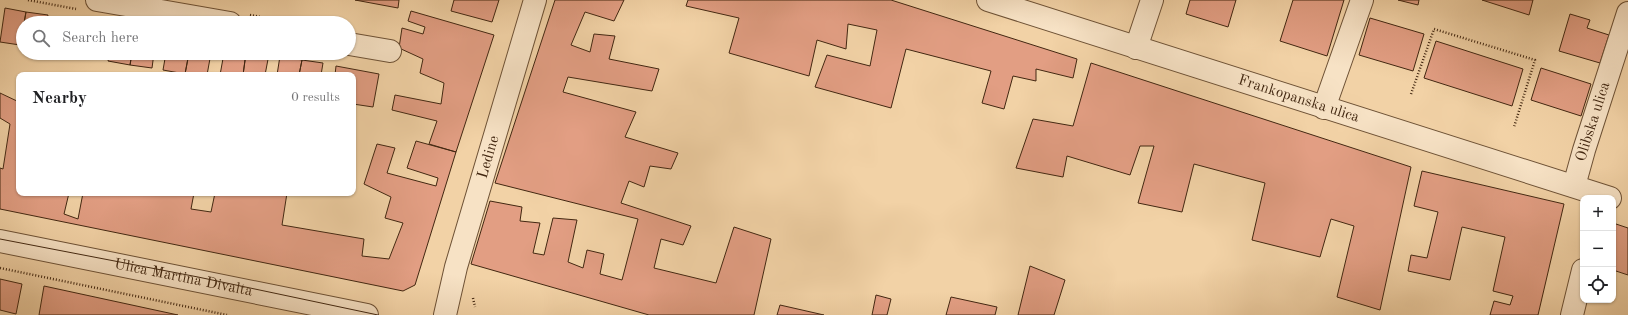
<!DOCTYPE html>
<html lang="en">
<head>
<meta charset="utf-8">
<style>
	body { margin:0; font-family:"Old Standard TT",serif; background:#f6f6f6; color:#202124 }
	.controls { position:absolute; right:12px; bottom:12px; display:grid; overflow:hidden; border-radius:8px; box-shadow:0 1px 3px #0004 }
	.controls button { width:36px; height:36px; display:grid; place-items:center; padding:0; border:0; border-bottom:1px solid #e0e0e0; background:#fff; color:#202124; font:20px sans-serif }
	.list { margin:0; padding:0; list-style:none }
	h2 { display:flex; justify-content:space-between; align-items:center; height:52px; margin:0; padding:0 16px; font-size:17px }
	h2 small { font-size:13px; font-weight:400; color:#757577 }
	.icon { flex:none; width:22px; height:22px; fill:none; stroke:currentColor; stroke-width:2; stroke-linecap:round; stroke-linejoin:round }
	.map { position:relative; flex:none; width:1628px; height:315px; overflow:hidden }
	.search { position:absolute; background:#fff; box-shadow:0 1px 3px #0004; left:16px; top:16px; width:340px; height:44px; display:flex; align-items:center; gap:10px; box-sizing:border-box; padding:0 14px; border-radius:22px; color:#757577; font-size:15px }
	.panel { position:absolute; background:#fff; box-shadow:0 1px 3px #0004; left:16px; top:72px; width:340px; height:124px; border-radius:8px }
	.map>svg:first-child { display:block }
	.building { fill:#e29e83; stroke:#422711 }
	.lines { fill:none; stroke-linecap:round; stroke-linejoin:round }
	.minor-casing { stroke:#6e5236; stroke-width:24 }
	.path { stroke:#422711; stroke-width:2.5; stroke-dasharray:1 2; stroke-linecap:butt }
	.minor { stroke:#f7e2c5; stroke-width:22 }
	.tram { stroke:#422711; stroke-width:1 }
	.labels { text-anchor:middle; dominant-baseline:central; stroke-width:3; stroke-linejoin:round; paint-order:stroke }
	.street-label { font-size:15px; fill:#422711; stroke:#f7e2c5 }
</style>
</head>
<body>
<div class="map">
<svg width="1628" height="315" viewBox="0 0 1628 315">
	<rect width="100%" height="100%" fill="#f2d2a6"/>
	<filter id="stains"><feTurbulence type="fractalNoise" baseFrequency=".005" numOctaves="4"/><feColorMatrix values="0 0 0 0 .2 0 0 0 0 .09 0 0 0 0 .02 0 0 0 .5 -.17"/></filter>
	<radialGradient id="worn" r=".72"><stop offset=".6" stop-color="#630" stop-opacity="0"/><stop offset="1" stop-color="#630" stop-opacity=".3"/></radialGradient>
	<path class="building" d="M 355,0 L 399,0 L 398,8 Z
		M 454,0 L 499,0 L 492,22 L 451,11 Z
		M 555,0 L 624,0 L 614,21 L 585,12 L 571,45 L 590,52 L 594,34 L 615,36 L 609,59 L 659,69 L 652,91 L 568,77 L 563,92 L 636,112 L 625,137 L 678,153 L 671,169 L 650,166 L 644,187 L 629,181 L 621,203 L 691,226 L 683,245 L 661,239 L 654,268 L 716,283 L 734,227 L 771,239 L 754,315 L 649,315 L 471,264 L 490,201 L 522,207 L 520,221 L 540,223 L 533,253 L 544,255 L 553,218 L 577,220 L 568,262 L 583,268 L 587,250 L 604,254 L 600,274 L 622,280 L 638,219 L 495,183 Z
		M 688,0 L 891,0 L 1077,59 L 1073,78 L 1036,69 L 1036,81 L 1013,76 L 1004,109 L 982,103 L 991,71 L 906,49 L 891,108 L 815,87 L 827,55 L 870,66 L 877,30 L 848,24 L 846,49 L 817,40 L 809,76 L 729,53 L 739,18 L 686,6 Z
		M 1190,0 L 1236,0 L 1228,27 L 1186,14 Z
		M 1293,0 L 1344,0 L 1327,56 L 1280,41 Z
		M 1398,0 L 1419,0 L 1418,5 Z
		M 1482,0 L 1533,0 L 1529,15 Z
		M 5,8 L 26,12 L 24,23 L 23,23 L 20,45 L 0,42 Z
		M 411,11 L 494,35 L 456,152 L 429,144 L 437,121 L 392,110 L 395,95 L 441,104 L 444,83 L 420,73 L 423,59 L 399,48 L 402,28 L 423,34 L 425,27 L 408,21 Z
		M 26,12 L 48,15 L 46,23 L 24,23 Z
		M 1570,14 L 1590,20 L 1587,28 L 1609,35 L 1600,63 L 1559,51 Z
		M 60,17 L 82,21 L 82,23 L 59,23 Z
		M 1370,18 L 1424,34 L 1413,71 L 1359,55 Z
		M 1436,41 L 1523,69 L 1512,106 L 1424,78 Z
		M 76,53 L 99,53 L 98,59 L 76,55 Z
		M 110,53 L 132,53 L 130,65 L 108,61 Z
		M 132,53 L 154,53 L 152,68 L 130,65 Z
		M 166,53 L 189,53 L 185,74 L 163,70 Z
		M 189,53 L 211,53 L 207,75 L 185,74 Z
		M 224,53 L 246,53 L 243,75 L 220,75 Z
		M 246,53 L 269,54 L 265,75 L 243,75 Z
		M 280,56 L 302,60 L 299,75 L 277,75 Z
		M 302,60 L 323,63 L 321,75 L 299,75 Z
		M 1091,63 L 1411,167 L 1380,310 L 1337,297 L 1354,226 L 1331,219 L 1320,257 L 1252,240 L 1265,183 L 1194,164 L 1182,212 L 1138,203 L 1154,146 L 1140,146 L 1130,175 L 1067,156 L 1063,177 L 1016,168 L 1033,119 L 1073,126 Z
		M 336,66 L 379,74 L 373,107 L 353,104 L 353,75 L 335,75 Z
		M 1541,68 L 1591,84 L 1581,116 L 1531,100 Z
		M 0,93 L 19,102 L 19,121 L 17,126 L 19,126 L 19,193 L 69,193 L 64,214 L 78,219 L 83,193 L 194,193 L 191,209 L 211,212 L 215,193 L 287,193 L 282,225 L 364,239 L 362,256 L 389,259 L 403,223 L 385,218 L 391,197 L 364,184 L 377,144 L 395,148 L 387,173 L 436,186 L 438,178 L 407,168 L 416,141 L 456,152 L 415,285 L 403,291 L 0,209 L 0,168 L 3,169 L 10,124 L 0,118 Z
		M 1422,171 L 1564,204 L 1538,315 L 1490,315 L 1494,301 L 1510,305 L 1513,296 L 1493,291 L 1505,237 L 1462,227 L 1450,280 L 1408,271 L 1411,255 L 1427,258 L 1438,212 L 1414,206 Z
		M 1613,223 L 1628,228 L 1628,275 L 1613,270 Z
		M 1030,266 L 1065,280 L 1054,315 L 1018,315 Z
		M 0,279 L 22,284 L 16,314 L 0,310 Z
		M 44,286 L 178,315 L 39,315 Z
		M 876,295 L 891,299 L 887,315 L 872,315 Z
		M 951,297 L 997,307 L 995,315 L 946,315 Z
		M 780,305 L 824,315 L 777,315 Z"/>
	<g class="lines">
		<g class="minor-casing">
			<g id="minor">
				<path d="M 97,0 L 230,23"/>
				<path id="s1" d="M 988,0 L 1610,198"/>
				<path d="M 349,44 L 390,51"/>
				<path d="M 1136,48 L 1152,0"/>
				<path d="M 1324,108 L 1362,0"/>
				<path id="s2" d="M 1574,186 L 1584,150 L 1628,13"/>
				<path id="s3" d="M 0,241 L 367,315"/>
				<path id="s4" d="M 445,315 L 456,267 L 535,0"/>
				<path d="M 1572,315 L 1583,270"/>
			</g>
		</g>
		<path class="path" d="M 28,0 L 76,9
			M 250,15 L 293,23
			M 1411,94 L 1434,29 L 1535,60 L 1514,127
			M 0,268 L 227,315
			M 473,298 L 475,307"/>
		<use href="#minor" class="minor"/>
		<path class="tram" d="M 0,239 L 198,277 L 378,315"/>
	</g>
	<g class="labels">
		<g class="street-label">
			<text stroke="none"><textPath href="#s1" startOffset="326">Frankopanska ulica</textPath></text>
			<text stroke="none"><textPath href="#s2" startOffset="67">Olibska ulica</textPath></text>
			<text stroke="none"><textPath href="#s4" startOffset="164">Ledine</textPath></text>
			<text stroke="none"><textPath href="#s3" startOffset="187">Ulica Martina Divalta</textPath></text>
		</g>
	</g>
	<rect width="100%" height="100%" filter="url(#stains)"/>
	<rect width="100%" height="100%" fill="url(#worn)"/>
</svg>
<div class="controls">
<button>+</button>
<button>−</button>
<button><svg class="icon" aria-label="locate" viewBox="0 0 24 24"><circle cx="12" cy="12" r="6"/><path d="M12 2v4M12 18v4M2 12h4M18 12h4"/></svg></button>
</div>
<div class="search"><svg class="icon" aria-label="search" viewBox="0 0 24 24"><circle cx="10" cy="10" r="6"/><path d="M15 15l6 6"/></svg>Search here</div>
<section class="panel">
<h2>Nearby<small>0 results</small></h2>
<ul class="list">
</ul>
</section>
</div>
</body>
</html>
